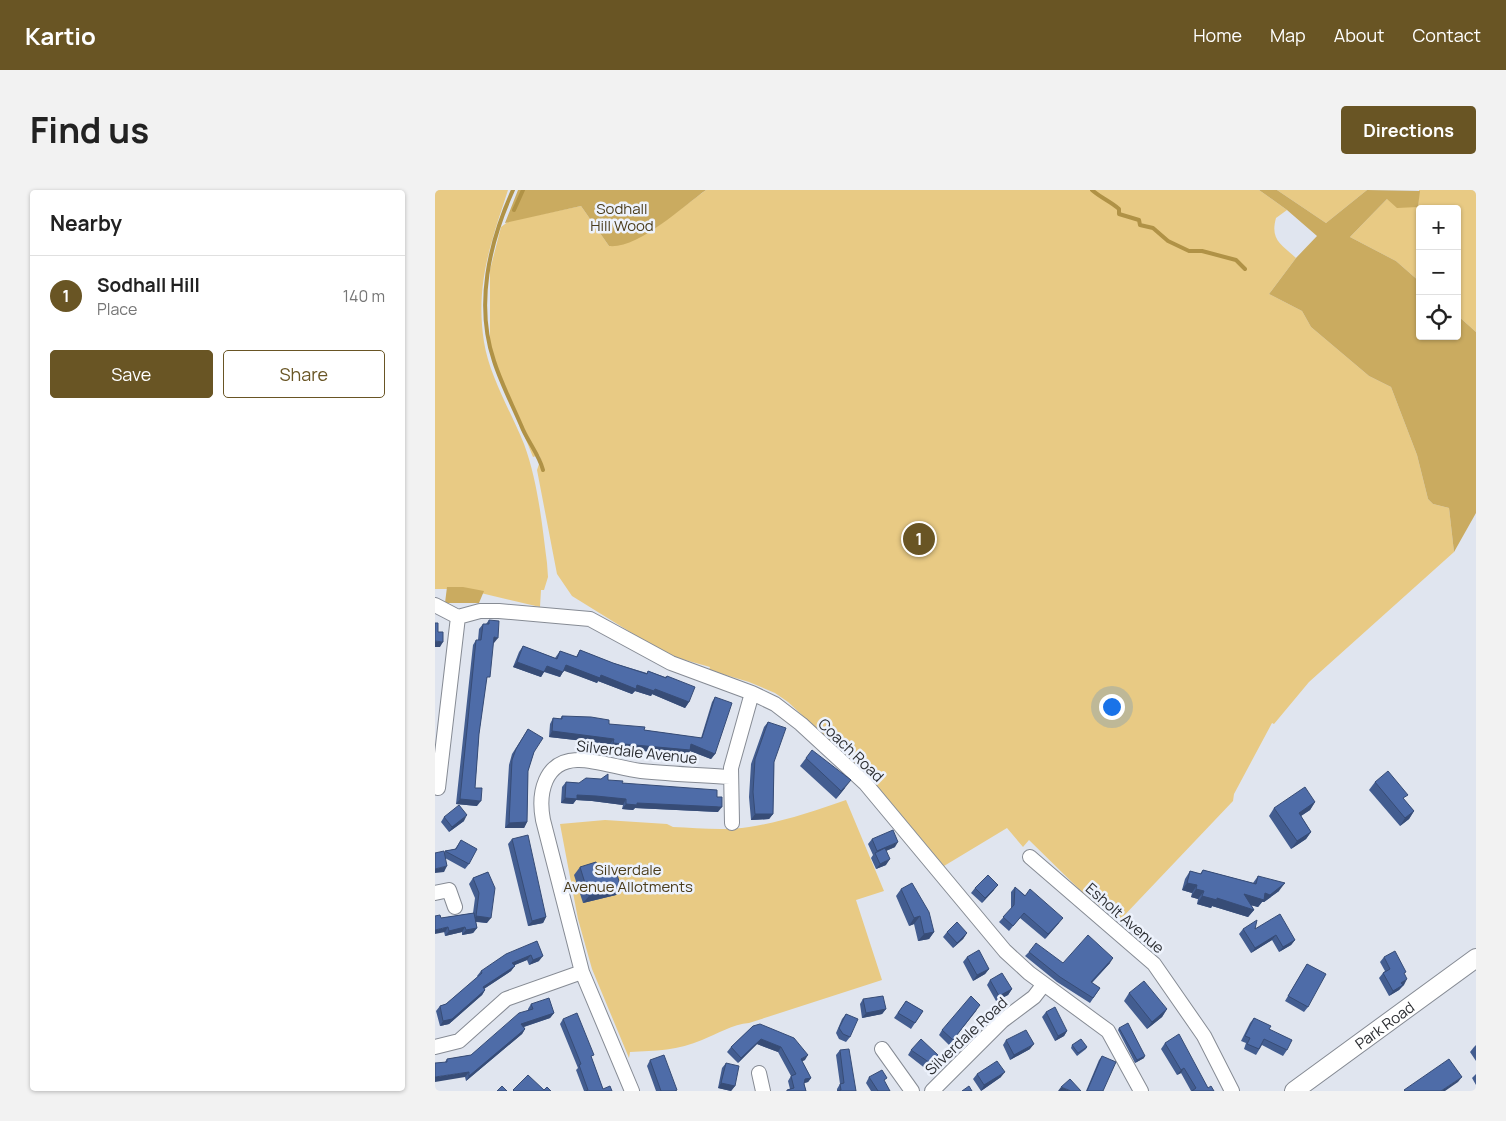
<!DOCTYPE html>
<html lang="en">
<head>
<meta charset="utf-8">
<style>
	body { margin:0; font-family:Manrope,sans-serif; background:#f2f2f2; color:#222 }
	.controls { position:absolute; right:15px; top:15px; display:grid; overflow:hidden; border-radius:5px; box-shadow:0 1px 4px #0004 }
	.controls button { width:45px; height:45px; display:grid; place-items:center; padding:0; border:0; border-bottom:1px solid #e0e0e0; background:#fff; color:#222; font:25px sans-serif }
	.you { position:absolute; left:676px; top:516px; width:18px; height:18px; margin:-12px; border:4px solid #fff; border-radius:50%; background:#1a73e8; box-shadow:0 0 0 8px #1a73e833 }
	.badge { display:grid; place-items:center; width:32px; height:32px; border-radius:50%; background:#695524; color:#fff; font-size:16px; font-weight:700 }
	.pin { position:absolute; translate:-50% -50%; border:2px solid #fff; box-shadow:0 1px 5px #0006 }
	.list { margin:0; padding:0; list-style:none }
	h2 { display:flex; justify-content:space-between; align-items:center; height:65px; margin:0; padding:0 20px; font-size:21px }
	h2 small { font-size:16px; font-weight:400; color:#767676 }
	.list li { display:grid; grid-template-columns:32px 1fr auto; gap:15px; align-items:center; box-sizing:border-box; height:80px; padding:0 20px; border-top:1px solid #e0e0e0 }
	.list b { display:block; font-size:19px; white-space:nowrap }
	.list p { margin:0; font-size:16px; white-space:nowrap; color:#767676 }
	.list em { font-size:16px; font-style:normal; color:#767676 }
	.actions { display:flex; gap:10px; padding:15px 20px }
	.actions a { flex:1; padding:11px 0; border:1px solid #695524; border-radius:5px; text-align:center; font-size:18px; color:#695524 }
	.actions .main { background:#695524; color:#fff }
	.icon { flex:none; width:28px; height:28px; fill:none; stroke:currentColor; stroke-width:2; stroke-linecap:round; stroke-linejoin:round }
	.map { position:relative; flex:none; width:1041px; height:901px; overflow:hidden; border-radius:5px }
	header { display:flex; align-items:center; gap:30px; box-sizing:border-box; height:70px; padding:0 25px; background:#695524; color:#fff }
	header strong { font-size:24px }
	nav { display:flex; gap:28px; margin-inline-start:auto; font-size:18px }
	.intro { display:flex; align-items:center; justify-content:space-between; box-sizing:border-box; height:120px; padding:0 30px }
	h1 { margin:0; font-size:35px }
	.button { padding:12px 22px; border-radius:5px; background:#695524; color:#fff; font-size:18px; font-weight:700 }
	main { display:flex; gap:30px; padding:0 30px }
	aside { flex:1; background:#fff; border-radius:5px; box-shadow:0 1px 4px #0004 }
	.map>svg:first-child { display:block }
	.green { fill:#e8ca84 }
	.forest { fill:#caab60 }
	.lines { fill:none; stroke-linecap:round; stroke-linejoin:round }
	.stream { stroke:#b09246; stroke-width:4 }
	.minor-casing { stroke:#868b94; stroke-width:16 }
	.major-casing { stroke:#868b94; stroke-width:20 }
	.minor { stroke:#fff; stroke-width:14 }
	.major { stroke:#fff; stroke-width:18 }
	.wall { fill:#435d90 }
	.shaded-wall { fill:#374c76 }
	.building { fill:#4e6ca8; stroke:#374c76 }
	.labels { text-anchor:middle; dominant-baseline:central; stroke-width:5; stroke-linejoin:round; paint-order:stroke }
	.park-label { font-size:15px; fill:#4b3d1c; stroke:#edf2fc }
	.street-label { font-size:15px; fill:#2c2e32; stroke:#edf2fc }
</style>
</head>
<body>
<header>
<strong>Kartio</strong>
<nav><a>Home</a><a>Map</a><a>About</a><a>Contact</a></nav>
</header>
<div class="intro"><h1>Find us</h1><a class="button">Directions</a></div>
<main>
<aside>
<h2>Nearby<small></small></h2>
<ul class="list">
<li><span class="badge">1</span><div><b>Sodhall Hill</b><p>Place</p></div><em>140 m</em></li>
</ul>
<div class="actions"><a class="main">Save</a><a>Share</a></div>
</aside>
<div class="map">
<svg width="1041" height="901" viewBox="0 0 1041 901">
	<rect width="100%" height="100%" fill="#e0e5ef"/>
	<path class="green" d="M 0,0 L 73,0 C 56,53 40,94 49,152 C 54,185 76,222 89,254 C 103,292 107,334 112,373 L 113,387 L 109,400 L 106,400 L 105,417 L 29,399 L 0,399 Z
		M 271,0 L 824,0 L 852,20 L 841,28 C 835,50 846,54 861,68 L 834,104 L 867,121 L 876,137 L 934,186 L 956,197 L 982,265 L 993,309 L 998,314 L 1014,318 L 1019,362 L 874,492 L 839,534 L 837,533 L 799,604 L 798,611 L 684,731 L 645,700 L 594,650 L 588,657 L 572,638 L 509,676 L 438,591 L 353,512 L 340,503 L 314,492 L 274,480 L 275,477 L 243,468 L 221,458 L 137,406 L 122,384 L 102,280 L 104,274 L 107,272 L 104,265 L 98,267 L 59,171 L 55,152 L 55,80 L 66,37 L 74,31 L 146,16 L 174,56 L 223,36 Z
		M 842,0 L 932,0 L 891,33 Z
		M 984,0 L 1041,0 L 1041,142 L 1022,125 L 1022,19 L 985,19 L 985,92 L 961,71 L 915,47 L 952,9 L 983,17 Z
		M 411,610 L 449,701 L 421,710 L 447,790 L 314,833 C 298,834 282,844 267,850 C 244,860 220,861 195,862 L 194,868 L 157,779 L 143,729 L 125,634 L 170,630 L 232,634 L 238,637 C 263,638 289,641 314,637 C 347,632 380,621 411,610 Z"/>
	<path class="forest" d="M 83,0 L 271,0 C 247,17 203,59 174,56 L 146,16 L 70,33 Z
		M 824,0 L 842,0 L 891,33 L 932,0 L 985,1 L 983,17 L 962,18 L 952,9 L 915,47 L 961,71 L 985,92 L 985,146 L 1022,146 L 1022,125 L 1041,142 L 1041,323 L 1019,362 L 1014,318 L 998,314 L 993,309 L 982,265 L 956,197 L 934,186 L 876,137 L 867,121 L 834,104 L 861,68 L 882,46 L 852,20 Z
		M 12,397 L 28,397 L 49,401 L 44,413 L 10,413 Z"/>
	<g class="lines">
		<path class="stream" d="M 78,0 C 54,53 40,115 59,171 C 66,193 77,214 86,235 C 92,251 104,264 108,280
			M 657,0 C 666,8 675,11 684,19 L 684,24 L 704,30 L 705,35 L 718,38 L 733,51 L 754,61 L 767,61 L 801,70 L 810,79
			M 79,20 L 88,0"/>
		<g class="minor-casing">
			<path id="minor" d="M 0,415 L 23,427 L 45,421 L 64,421 L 155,429 L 236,473 L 317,503 L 340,514 L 366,534 L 430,593 L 570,761 L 594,783 L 673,841 L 706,901
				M 3,598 L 23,427
				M 297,633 L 296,578 L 317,503
				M 595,667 L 719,774 L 769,846 L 797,901
				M 0,703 L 14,700 L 20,717
				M 0,857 L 24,851 L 71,809 L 147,782
				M 447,859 L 477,901
				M 324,883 L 328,901
				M 197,901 L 147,782 L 108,630 C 103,604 109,571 142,570 C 158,569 188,579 206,581 C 236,584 265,585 295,587
				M 497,901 L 567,831 L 599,807 L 609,794"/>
		</g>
		<g class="major-casing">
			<g id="major">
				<path id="s1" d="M 859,901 L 1041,768"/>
			</g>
		</g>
		<use href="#minor" class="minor"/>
		<use href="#major" class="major"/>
	</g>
	<path class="wall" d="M 54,430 L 59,453 L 58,453 L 51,492 L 44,544 L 40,598 L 42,616 L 21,614 L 38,455 L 41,450 L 43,450 L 44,439 L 48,434 L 51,434 Z
		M 88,456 L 120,468 L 125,461 L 141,467 L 145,460 L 178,473 L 212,483 L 213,481 L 230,487 L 232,486 L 254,512 L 250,518 L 217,504 L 216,506 L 200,501 L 197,504 L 163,491 L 162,493 L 129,480 L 125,487 L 109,482 L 106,487 L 78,477 L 84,462 Z
		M 280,507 L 280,564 L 276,569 L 255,561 L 252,565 L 175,558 L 175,554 L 114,547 L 115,534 L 118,528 L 125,529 L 127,526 L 209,540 L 266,548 L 277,512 Z
		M 333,532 L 339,572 L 338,624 L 334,629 L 316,630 L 314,607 L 316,574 L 329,537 Z
		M 93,539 L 99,562 L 93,581 L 92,632 L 89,638 L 70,638 L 74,575 L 77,564 Z
		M 371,568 L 410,598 L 401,609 L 365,576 Z
		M 166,589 L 187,593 L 282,607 L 283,622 L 200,618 L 198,620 L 187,619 L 188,615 L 157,611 L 141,610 L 138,614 L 126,613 L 127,597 L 131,592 L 144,593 Z
		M 940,592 L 969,610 L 979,621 L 974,629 L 965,636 L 934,600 Z
		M 880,612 L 875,620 L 866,626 L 876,642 L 871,649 L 856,659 L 834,626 L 839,618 Z
		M 9,627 L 29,631 L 14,642 L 6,632 Z
		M 77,649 L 111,727 L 108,733 L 93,736 L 73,654 Z
		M 437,649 L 460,657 L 451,661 L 451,675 L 441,679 L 436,668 L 438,665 L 433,654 Z
		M 26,650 L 34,674 L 30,679 L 10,668 L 9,682 L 9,663 L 10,661 L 20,659 Z
		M 145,677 L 165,685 L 186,698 L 181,705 L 148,713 L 139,685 Z
		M 768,680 L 818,693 L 823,686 L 844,701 L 829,712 L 827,712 L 823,717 L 816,715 L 819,720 L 813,727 L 777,716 L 776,718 L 762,714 L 763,709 L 756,707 L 757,703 L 747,700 L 750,689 L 755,681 L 765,684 Z
		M 53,682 L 52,733 L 41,732 L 42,738 L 38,743 L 27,745 L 27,742 L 10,746 L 6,728 L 38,723 L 40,708 L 34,694 L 38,688 Z
		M 580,697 L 624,733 L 610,749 L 585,728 L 574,741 L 564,732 L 576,719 L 576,702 Z
		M 540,698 L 559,700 L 547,713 L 536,703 Z
		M 466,699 L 499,742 L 494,749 L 483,751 L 479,734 L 474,736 L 461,706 Z
		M 808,739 L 820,739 L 860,750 L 856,755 L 844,762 L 837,750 L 816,763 L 804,744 Z
		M 512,742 L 532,743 L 528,749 L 518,758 L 508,747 Z
		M 102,751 L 104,771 L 94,775 L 92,770 L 79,775 L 76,781 L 49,799 L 50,800 L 47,805 L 14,834 L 5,836 L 1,821 L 5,816 L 11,814 L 43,787 L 42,786 L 46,781 Z
		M 594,762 L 628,773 L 675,773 L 657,793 L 665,798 L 655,813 L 622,792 L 590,766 Z
		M 532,767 L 554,779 L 550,784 L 538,791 L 528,772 Z
		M 949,767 L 969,784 L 969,795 L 964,800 L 954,806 L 944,788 L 948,783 L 950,781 L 945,772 Z
		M 872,774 L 873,817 L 869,822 L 850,811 Z
		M 555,790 L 577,799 L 573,805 L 561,811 L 552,795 Z
		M 694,803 L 732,819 L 727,827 L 712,839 L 689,811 Z
		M 428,809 L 451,819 L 447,824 L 427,828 L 425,814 Z
		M 471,811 L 488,821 L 476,839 L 459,828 Z
		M 96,814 L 119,823 L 115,828 L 89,837 L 90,839 L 87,844 L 31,891 L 30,887 L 10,872 L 12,869 L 36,865 L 93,820 L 93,819 Z
		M 542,820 L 514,855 L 504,845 L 507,840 Z
		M 611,822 L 632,841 L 629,846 L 620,851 L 607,827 Z
		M 411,824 L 415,847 L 411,852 L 404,849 L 401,843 L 407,829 Z
		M 819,828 L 834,839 L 852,860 L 848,866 L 827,855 L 821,865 L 809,859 L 811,853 L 806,851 L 815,833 Z
		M 128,829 L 157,869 L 168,899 L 177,901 L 149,901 L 141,880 L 143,878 L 125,834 Z
		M 318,836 L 370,870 L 367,871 L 376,888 L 373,892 L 369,893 L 371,901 L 351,901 L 355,899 L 353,891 L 356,886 L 343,862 L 322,854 L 303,873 L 292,862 L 296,857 Z
		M 684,838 L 709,868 L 700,873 L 683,840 Z
		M 571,850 L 595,859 L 575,870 L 568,855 Z
		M 730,853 L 773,898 L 779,901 L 756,901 L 746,883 L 742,885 L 726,859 Z
		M 637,855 L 652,857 L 651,859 L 642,866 L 636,858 Z
		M 1041,855 L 1041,871 L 1035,862 L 1039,857 Z
		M 405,860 L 421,901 L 402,901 L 402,899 L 405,894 L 401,865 Z
		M 476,860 L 499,871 L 491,879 L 473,865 Z
		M 667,866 L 668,901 L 651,901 L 664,870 Z
		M 215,870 L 242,901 L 221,901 L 212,876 Z
		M 291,873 L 300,896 L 296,901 L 283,898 L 287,878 Z
		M 542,884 L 566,887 L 546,901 L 538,889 Z
		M 1041,884 L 1041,895 L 1037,888 Z
		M 434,887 L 455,901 L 436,901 L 431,893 Z"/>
	<path class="shaded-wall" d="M 59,447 L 63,448 L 59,453 L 55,453 Z
		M 0,451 L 8,452 L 5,457 L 0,457 Z
		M 82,472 L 109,482 L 106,487 L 78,477 Z
		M 131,475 L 166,485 L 220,499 L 254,512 L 250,518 L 217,504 L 216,506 L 200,501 L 197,504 L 163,491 L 162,493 L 127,480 Z
		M 112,476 L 128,482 L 125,487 L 108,481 Z
		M 117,541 L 179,549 L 175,554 L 114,547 Z
		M 178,553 L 256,554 L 280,564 L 276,569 L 255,561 L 252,565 L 175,558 Z
		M 416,590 L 410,598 L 401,609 L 406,601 Z
		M 142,605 L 161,606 L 191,609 L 188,615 L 157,611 L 141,610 L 138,614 L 126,613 L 130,608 Z
		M 25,609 L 46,611 L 42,616 L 21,614 Z
		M 880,612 L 875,620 L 858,631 L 864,623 Z
		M 202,613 L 287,617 L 283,622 L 200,618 L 198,620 L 187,619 L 191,614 Z
		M 979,621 L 974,629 L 965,636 L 970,628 Z
		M 320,624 L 338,624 L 334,629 L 316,630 Z
		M 32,625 L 29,631 L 14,642 L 17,637 Z
		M 92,632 L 89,638 L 70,638 L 74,633 Z
		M 876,642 L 871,649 L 856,659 L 862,651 Z
		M 463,652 L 460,657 L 441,665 L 442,661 Z
		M 455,669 L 451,675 L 441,679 L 445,674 Z
		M 12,676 L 9,682 L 0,683 L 0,679 Z
		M 752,693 L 762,695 L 757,703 L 747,700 Z
		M 850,693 L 844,701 L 829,712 L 827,712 L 823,717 L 803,712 L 809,704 L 830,703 Z
		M 563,695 L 559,700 L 547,713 L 550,708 Z
		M 186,698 L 181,705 L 148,713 L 154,706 Z
		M 761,699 L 769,701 L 763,709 L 756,707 Z
		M 767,706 L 782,708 L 819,720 L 813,727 L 777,716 L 776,718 L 762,714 Z
		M 41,726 L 56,728 L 52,733 L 37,731 Z
		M 485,726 L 479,734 L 474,736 L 479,728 Z
		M 111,727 L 108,733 L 93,736 L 97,731 Z
		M 628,728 L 624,733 L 610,749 L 613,744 Z
		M 13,737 L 10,742 L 0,744 L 0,740 Z
		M 30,737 L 27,742 L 10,746 L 14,741 Z
		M 42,738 L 38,743 L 27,745 L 31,740 Z
		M 499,742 L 494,749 L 483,751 L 489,744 Z
		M 532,743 L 528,749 L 518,758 L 522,753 Z
		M 841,745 L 837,750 L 816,763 L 820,758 Z
		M 860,750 L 856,755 L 844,762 L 848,757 Z
		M 96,765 L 92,770 L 73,778 L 77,773 Z
		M 108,766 L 104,771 L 94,775 L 98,770 Z
		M 678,768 L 675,773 L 652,797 L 656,792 Z
		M 80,776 L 76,781 L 44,802 L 48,797 Z
		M 554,779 L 550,784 L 538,791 L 542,785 Z
		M 972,789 L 969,795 L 965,797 L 968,795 L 964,800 L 954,806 L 958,801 L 966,793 Z
		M 577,799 L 573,805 L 561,811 L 564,806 Z
		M 50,800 L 47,805 L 14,834 L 5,836 L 8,831 Z
		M 451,819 L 447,824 L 427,828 L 431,823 Z
		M 732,819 L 727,827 L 712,839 L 717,832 Z
		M 119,823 L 115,828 L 82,839 L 86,834 Z
		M 90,839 L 87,844 L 31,891 L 34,886 Z
		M 632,841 L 629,846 L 620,851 L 623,846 Z
		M 326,849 L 346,857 L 343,862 L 322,854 L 303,873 L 306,868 Z
		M 599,854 L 595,859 L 575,870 L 579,865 Z
		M 373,865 L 370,870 L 363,873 L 366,869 Z
		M 503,865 L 499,871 L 491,879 L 495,873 Z
		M 710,866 L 709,868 L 700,873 L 702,870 Z
		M 749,878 L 746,883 L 742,885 L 746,880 Z
		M 34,882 L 30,887 L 0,892 L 0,887 Z
		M 570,882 L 566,887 L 546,901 L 549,895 Z
		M 1027,887 L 1023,892 L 1010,901 L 1006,901 Z
		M 376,888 L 373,892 L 366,894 L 370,889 Z
		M 286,893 L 300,896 L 296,901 L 283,898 Z
		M 626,897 L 636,901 L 623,901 Z"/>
	<path class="building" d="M 54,430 L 64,431 L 63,448 L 59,447 L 55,487 L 52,487 L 44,544 L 40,598 L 47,598 L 46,611 L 25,609 L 41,450 L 46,450 L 48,434 L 54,434 Z
		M 0,433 L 3,433 L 3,442 L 8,442 L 8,452 L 0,451 Z
		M 88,456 L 122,469 L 125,461 L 142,467 L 145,460 L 178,473 L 212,484 L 213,481 L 231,488 L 232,486 L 260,497 L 254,512 L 220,499 L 219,501 L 202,495 L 201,499 L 166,485 L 165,488 L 131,475 L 128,482 L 112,476 L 109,482 L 82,472 Z
		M 280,507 L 297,513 L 280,564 L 256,554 L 255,560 L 178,553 L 179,549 L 117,541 L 118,528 L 127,529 L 127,526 L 156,527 L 174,530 L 174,534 L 210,537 L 209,540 L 267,548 Z
		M 333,532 L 351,538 L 339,572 L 338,624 L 320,624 L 318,602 L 320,569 Z
		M 93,539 L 108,548 L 99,562 L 93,581 L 92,632 L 74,633 L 77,570 L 81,559 Z
		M 377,560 L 416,590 L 406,601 L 371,568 Z
		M 953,581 L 973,605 L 968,608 L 979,621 L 970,628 L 940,592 Z
		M 173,584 L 173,590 L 188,591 L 187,593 L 282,600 L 282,607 L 287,607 L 287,617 L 202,613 L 202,615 L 191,614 L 191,609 L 161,606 L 142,605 L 142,609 L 130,608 L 131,592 L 144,593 L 151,588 L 166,589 Z
		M 870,597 L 880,612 L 864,623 L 876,642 L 862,651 L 839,618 Z
		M 24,615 L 32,625 L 17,637 L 9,627 Z
		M 458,640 L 463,652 L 442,661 L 437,649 Z
		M 93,645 L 111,727 L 97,731 L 77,649 Z
		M 26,650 L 42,659 L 34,674 L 10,661 L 21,659 Z
		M 450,658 L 455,669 L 445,674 L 440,663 Z
		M 9,661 L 12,676 L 0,679 L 0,663 Z
		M 161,672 L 165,685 L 181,681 L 186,698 L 154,706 L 145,677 Z
		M 768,680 L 821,694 L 823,686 L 850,693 L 835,705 L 830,703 L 829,710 L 809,704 L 819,720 L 782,708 L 782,710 L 767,706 L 769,701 L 761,699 L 762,695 L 752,693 L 755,681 L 766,684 Z
		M 53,682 L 60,698 L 56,728 L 41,726 L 44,703 L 38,688 Z
		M 553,685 L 563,695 L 550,708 L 540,698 Z
		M 477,693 L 494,722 L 499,742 L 489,744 L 485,726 L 479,728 L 466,699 Z
		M 580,697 L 590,706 L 595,699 L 628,728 L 613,744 L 589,723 L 578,736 L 568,727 L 579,715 Z
		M 39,723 L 42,738 L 31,740 L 30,737 L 14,741 L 13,737 L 0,740 L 0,726 L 5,725 L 6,728 Z
		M 845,724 L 860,750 L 848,757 L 841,745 L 820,758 L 808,739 L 822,730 L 820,739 Z
		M 522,732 L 532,743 L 522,753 L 512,742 Z
		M 653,745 L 678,768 L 656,792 L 665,798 L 658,808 L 625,787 L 594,762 L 601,753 L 628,773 Z
		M 102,751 L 108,766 L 98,770 L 96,765 L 77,773 L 80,776 L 48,797 L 50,800 L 17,829 L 8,831 L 5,816 L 11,814 L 47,783 L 46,781 L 71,764 Z
		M 544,760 L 554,779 L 542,785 L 532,767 Z
		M 960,761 L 971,782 L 969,783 L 972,789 L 966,793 L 968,795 L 958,801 L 948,783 L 955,779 L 949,767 Z
		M 872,774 L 891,784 L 873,817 L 853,806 Z
		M 567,783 L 577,799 L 564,806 L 555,790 Z
		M 709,791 L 732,819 L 717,832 L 694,803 Z
		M 448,806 L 451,819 L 431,823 L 428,809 Z
		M 536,806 L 545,815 L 518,850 L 507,840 Z
		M 114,808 L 119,823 L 86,834 L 90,839 L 34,886 L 34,882 L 0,887 L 0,873 L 12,872 L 12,869 L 36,865 L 84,823 L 98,819 L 96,814 Z
		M 471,811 L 488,821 L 480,833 L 463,823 Z
		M 620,817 L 632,841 L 623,846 L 611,822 Z
		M 142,823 L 159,865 L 156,866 L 168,899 L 175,896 L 177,901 L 151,901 L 153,900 L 144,875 L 146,874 L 128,829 Z
		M 411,824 L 423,829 L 415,847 L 408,844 L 404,838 Z
		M 819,828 L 836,836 L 834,839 L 857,850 L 852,860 L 829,849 L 824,859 L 812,854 L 815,848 L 810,846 Z
		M 693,833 L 710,866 L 702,870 L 684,838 Z
		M 325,834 L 359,848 L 373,865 L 366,869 L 376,888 L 370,889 L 369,894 L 371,901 L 352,901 L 352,900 L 359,898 L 356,886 L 361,884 L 346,857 L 326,849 L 306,868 L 296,857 L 318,836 Z
		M 591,840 L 599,854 L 579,865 L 571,850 Z
		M 744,844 L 773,898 L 776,896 L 779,901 L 757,901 L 761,898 L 749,878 L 746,880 L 730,853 Z
		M 486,849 L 503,865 L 495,873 L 476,860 Z
		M 646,849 L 652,857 L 643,863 L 637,855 Z
		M 414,859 L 421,901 L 402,901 L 406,900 L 405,894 L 409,893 L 405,860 Z
		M 229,865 L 242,900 L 240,901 L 226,901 L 215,870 Z
		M 667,866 L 681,872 L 668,901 L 652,901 Z
		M 1014,869 L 1027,887 L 1006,901 L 970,901 L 969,900 Z
		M 562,871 L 570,882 L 549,895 L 542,884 Z
		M 291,873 L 304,876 L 300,896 L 286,893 Z
		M 447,880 L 452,888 L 449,890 L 455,901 L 443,901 L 434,887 Z
		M 93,885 L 109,900 L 112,897 L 116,901 L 79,901 L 78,900 Z
		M 635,889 L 646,901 L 636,901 L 626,897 Z
		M 67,896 L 72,901 L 62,901 Z
		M 534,896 L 537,901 L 527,901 Z"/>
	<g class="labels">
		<g class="park-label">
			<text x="187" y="18">Sodhall<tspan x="187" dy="17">Hill Wood</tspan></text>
			<text x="193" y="679">Silverdale<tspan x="193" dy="17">Avenue Allotments</tspan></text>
		</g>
		<g class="street-label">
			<text transform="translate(416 560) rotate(44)">Coach Road</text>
			<text transform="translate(202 562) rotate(6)">Silverdale Avenue</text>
			<text transform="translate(690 728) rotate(41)">Esholt Avenue</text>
			<text stroke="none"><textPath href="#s1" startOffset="112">Park Road</textPath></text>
			<text transform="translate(531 846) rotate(-43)">Silverdale Road</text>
		</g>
	</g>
</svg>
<div class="controls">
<button>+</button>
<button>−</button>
<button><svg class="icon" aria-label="locate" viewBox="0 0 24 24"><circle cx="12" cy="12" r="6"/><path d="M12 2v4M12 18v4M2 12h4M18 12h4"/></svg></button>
</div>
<div class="you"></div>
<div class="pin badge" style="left:484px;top:349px">1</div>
</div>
</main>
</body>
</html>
